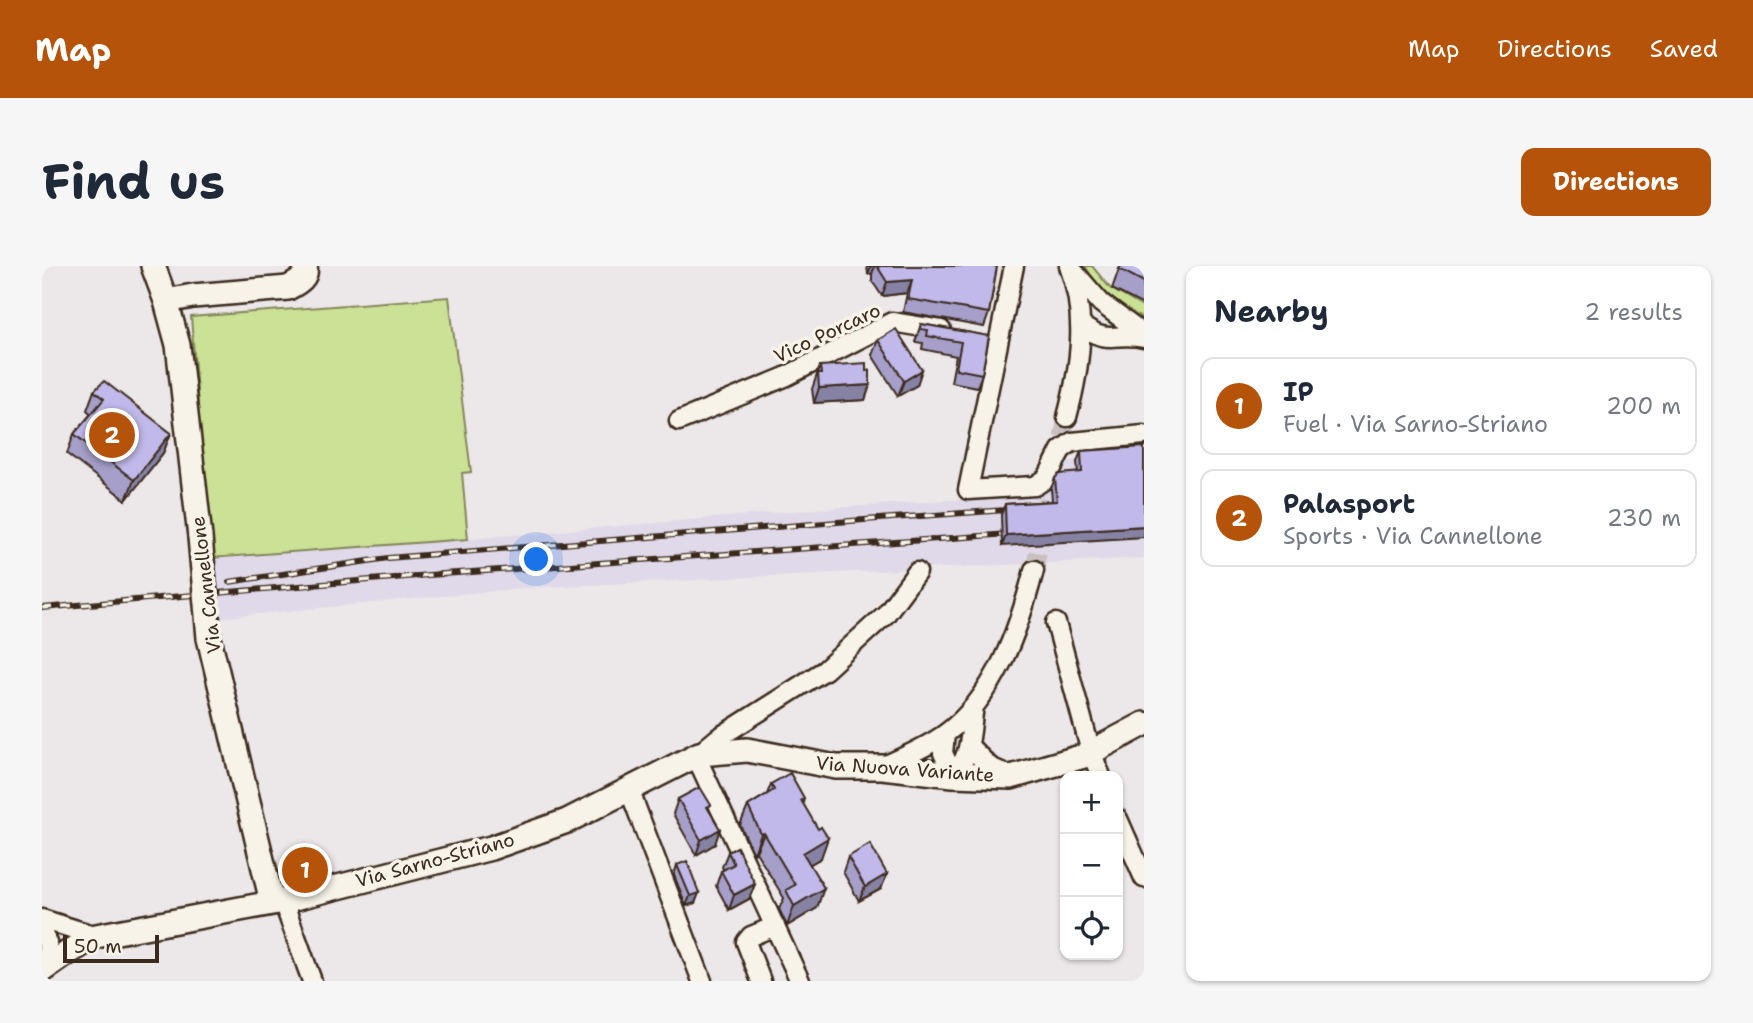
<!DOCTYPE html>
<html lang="en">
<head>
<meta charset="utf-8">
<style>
	body { margin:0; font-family:"Shantell Sans",sans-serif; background:#f6f6f7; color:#1f2937 }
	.controls { position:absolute; right:21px; bottom:21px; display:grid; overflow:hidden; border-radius:14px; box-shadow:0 2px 5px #0004 }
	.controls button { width:63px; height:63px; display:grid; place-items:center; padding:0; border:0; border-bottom:2px solid #e0e1e3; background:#fff; color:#1f2937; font:35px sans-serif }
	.scale { position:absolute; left:21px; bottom:18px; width:96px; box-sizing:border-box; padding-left:7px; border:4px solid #3b2a1e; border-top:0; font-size:19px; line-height:24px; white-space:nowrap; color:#3b2a1e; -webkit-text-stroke:5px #f7f3e8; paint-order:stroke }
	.you { position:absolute; left:495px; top:294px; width:24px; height:24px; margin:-18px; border:5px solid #fff; border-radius:50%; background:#1a73e8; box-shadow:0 0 0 10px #1a73e833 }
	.badge { display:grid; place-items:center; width:46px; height:46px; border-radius:50%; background:#b45309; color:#fff; font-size:23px; font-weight:700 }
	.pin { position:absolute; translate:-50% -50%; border:4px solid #fff; box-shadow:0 2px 7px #0006 }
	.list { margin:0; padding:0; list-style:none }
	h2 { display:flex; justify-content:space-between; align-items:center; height:91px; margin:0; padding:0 28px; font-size:30px }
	h2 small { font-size:23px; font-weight:400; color:#747a83 }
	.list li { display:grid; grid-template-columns:46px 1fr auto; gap:21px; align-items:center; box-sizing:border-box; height:98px; margin:0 14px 14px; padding:0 14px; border:2px solid #e0e1e3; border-radius:14px }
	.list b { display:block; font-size:26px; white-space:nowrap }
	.list p { margin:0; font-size:23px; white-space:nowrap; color:#747a83 }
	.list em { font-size:23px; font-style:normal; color:#747a83 }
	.icon { flex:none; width:38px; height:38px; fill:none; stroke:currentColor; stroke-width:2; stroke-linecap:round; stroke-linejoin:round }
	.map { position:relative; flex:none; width:1102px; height:715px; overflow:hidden; border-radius:14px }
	header { display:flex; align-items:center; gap:42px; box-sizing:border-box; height:98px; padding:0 35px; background:#b45309; color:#fff }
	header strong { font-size:33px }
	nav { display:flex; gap:38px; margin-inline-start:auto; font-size:24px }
	.intro { display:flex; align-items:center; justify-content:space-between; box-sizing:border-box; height:168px; padding:0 42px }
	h1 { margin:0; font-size:49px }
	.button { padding:18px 32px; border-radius:14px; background:#b45309; color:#fff; font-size:24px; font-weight:700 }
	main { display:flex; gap:42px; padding:0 42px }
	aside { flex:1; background:#fff; border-radius:14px; box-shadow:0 2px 5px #0004 }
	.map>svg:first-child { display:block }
	.built { fill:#dfd9e9 }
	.green { fill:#cbe196; stroke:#83865a; stroke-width:2 }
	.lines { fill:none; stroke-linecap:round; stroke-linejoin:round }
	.minor-tunnel { stroke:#c9c1c0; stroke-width:18; stroke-dasharray:18 9; stroke-linecap:butt }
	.minor-casing { stroke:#3b2a1e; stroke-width:23 }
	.major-casing { stroke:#3b2a1e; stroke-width:28 }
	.minor { stroke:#f7f3e8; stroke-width:18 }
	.major { stroke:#f7f3e8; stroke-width:23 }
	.rail-casing { stroke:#3b2a1e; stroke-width:6 }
	.rail { stroke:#f7f3e8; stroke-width:3.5; stroke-dasharray:10; stroke-linecap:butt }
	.major-bridge-casing { stroke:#3b2a1e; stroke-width:28; stroke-linecap:butt }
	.major-bridge { stroke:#f7f3e8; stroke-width:23 }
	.wall { fill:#a59fc9; stroke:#3b2a1e; stroke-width:2 }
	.shaded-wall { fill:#8682a4; stroke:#3b2a1e; stroke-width:2 }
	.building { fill:#c0b9ea; stroke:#3b2a1e; stroke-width:2 }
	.labels { text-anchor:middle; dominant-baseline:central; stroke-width:7; stroke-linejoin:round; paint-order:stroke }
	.street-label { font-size:19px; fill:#3b2a1e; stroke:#f7f3e8 }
</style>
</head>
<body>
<header>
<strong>Map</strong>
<nav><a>Map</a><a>Directions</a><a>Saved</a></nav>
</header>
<div class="intro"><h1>Find us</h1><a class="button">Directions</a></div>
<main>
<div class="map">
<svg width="1102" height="715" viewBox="0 0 1102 715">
	<rect width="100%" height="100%" fill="#ece7e8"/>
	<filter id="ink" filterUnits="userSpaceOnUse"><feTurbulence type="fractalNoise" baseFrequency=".0143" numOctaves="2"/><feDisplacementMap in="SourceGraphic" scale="14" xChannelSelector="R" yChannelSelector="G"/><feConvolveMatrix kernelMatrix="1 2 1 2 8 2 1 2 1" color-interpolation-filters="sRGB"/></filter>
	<g filter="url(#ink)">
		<path class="built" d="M 1102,189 L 1102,292 L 480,322 L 174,352 L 168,292 L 426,273 L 777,243 L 985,229 L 1001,226 L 1023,196 Z"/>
		<path class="green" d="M 1043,0 L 1050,0 L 1068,22 L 1102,42 L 1102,53 C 1078,42 1057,23 1043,0 Z
			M 407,31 L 429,206 L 420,207 L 426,273 L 168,292 L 149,51 Z"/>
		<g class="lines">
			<path class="minor-tunnel" d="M 992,304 L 1025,151"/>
			<g class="minor-casing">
				<path id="minor" d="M 972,0 L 926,224 L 993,220 L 1005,212 L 1019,184 L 1030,176 L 1102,169
					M 1032,6 L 1059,37 L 1102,69
					M 1038,58 C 1067,81 1073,65 1102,72
					M 1025,151 C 1038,102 1046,50 1027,0
					M 637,155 L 743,111 L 850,56 L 899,64
					M 1014,357 L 1049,486 L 1059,510
					M 903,468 L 901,487 L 911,509 C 930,490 928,466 932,440
					M 928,481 L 948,501 L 966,509
					M 840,501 C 861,491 884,482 903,468 C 954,431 977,362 992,304
					M 587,523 L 660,715
					M 1076,553 L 1102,612
					M 241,635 L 270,715
					M 0,653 L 54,670
					M 0,662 L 6,677 L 5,700
					M 719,715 L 704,676 L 709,670 L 733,660
					M 758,715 L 659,501 L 657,488 L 676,472 L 783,404 L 844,348 L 875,306"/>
			</g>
			<g class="major-casing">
				<path id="major" d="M 111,0 L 124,35 L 136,79 L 158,271
					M 124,35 L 151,30 L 246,22 C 255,17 266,12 263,0
					M 167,372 L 230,636
					M 0,705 L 27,686 L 54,670 L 241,635 L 449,582 L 525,555 L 657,488 L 705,484 L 794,501 L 840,501 L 911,509 L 969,511 L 1042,490 L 1102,458"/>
			</g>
			<use href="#minor" class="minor"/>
			<use href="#major" class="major"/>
			<g class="rail-casing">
				<path id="rail" d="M 187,316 L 346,292 L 808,255 L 978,243
					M 0,342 L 387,309 L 981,267"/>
			</g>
			<use href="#rail" class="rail"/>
			<g class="major-bridge-casing">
				<path id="major-bridge" d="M 158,271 L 167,372"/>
			</g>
			<use href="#major-bridge" class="major-bridge"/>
		</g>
		<path class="wall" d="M 825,0 L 955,0 L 947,47 L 942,61 L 861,46 L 865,27 L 840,30 L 830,15 L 830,8 L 826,8 Z
			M 1102,0 L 1101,39 L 1070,23 L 1077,3 Z
			M 879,58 L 947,70 L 940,108 L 935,121 L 909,116 L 914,90 L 880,83 L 881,77 L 873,76 Z
			M 836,74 L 875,119 L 856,130 L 830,89 Z
			M 778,100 L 824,105 L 828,119 L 823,134 L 772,137 L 770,123 Z
			M 52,125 L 129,167 L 121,187 L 84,234 L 25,188 L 32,168 L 49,148 L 45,144 Z
			M 1102,181 L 960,280 L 959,249 L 963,238 L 1010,235 L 1009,223 L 1013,212 L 1036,207 L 1035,196 L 1039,185 Z
			M 729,518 L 762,532 L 761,537 L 779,592 L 768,598 L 775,642 L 745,660 L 737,643 L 742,632 L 714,586 L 712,588 L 698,559 L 706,540 L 725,528 Z
			M 636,533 L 667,543 L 673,578 L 654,589 L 631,548 Z
			M 686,586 L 713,618 L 707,633 L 687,644 L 674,620 L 679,605 L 682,604 L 680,601 Z
			M 806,591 L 845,608 L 839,623 L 817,635 L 801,606 Z
			M 635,599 L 657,627 L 653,637 L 644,640 L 632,609 Z"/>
		<path class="shaded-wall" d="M 829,0 L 833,0 L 830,8 L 826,8 Z
			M 870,14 L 865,27 L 840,30 L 845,16 Z
			M 880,104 L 875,119 L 856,130 L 862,115 Z
			M 828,119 L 823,134 L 772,137 L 777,122 Z
			M 129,167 L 121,187 L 84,234 L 92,214 Z
			M 1102,260 L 1102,271 L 960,280 L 964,269 Z
			M 678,563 L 673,578 L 654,589 L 659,574 Z
			M 722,567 L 714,586 L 712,588 L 719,568 Z
			M 786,572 L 779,592 L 754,606 L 761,587 Z
			M 845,608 L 839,623 L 817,635 L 823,621 Z
			M 713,618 L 707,633 L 687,644 L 692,629 Z
			M 782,622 L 775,642 L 745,660 L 752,640 Z
			M 657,627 L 653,637 L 644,640 L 648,630 Z"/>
		<path class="building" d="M 835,0 L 955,0 L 947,47 L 866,33 L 870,14 L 845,16 Z
			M 1079,0 L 1102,0 L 1102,16 L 1077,3 Z
			M 879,58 L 947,70 L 940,108 L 914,103 L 919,76 L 885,70 L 886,64 L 878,63 Z
			M 854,63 L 880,104 L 862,115 L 836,74 Z
			M 824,97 L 824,105 L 828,104 L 828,119 L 777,122 L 776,108 L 779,108 L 778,100 Z
			M 62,115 L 129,167 L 92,214 L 32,168 L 62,133 L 52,125 Z
			M 1102,181 L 1102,260 L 964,269 L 963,238 L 1015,235 L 1013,212 L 1017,208 L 1040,206 L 1039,185 Z
			M 748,507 L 762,532 L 759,534 L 776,563 L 779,561 L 786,572 L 761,587 L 782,622 L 752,640 L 744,624 L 753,619 L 722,567 L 719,568 L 706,540 L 732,524 L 729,518 Z
			M 658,521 L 669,539 L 665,541 L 678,563 L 659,574 L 636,533 Z
			M 828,578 L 845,608 L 823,621 L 806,591 Z
			M 695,581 L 713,618 L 692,629 L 679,605 L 692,598 L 686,586 Z
			M 645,595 L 657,627 L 648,630 L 635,599 Z"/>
	</g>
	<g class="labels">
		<g class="street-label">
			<text transform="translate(785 67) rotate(-25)">Vico Porcaro</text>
			<text transform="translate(164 319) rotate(-97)">Via Cannellone</text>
			<text transform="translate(863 503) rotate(4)">Via Nuova Variante</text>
			<text transform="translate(393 594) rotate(-15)">Via Sarno-Striano</text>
		</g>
	</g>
</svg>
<div class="controls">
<button>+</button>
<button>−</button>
<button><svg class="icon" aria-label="locate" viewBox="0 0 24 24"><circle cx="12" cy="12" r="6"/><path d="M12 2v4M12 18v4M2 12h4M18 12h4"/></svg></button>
</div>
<div class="scale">50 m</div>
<div class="you"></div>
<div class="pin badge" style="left:263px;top:604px">1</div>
<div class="pin badge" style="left:70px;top:169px">2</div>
</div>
<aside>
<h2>Nearby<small>2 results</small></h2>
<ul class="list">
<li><span class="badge">1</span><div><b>IP</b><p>Fuel · Via Sarno-Striano</p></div><em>200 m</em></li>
<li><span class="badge">2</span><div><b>Palasport</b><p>Sports · Via Cannellone</p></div><em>230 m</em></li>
</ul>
</aside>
</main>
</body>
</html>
